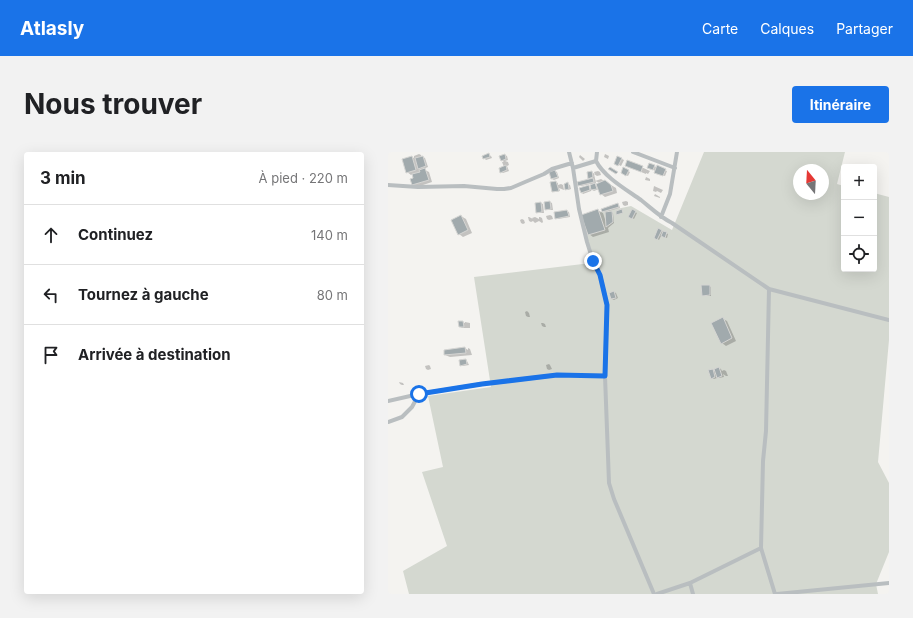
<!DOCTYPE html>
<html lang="fr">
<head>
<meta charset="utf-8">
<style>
	body { margin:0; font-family:Inter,sans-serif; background:#f2f2f2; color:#202124 }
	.controls { position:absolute; right:12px; top:12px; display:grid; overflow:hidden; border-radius:4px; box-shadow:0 4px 16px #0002 }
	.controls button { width:36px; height:36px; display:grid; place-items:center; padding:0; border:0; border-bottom:1px solid #e0e0e0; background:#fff; color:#202124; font:20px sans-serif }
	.compass { position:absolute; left:405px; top:12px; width:36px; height:36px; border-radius:50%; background:#fff; box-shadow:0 4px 16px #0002; rotate:342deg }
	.stop { position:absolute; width:12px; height:12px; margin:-9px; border:3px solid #1a73e8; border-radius:50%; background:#fff }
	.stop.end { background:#1a73e8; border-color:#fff; box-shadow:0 1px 4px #0008 }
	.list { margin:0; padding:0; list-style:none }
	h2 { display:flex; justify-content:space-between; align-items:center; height:52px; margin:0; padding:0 16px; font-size:17px }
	h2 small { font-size:13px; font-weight:400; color:#757577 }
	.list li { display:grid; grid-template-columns:26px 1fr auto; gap:12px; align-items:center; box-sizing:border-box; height:60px; padding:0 16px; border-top:1px solid #e0e0e0 }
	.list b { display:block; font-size:15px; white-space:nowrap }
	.list em { font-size:13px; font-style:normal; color:#757577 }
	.icon { flex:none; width:22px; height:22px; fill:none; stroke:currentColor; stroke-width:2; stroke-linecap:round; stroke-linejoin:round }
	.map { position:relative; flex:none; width:501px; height:442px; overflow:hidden; border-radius:4px }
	header { display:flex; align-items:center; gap:24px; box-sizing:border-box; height:56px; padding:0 20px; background:#1a73e8; color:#fff }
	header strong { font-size:19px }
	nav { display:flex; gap:22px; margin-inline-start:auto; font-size:14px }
	.intro { display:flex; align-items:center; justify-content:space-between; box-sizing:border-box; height:96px; padding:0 24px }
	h1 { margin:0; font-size:28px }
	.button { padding:10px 18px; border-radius:4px; background:#1a73e8; color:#fff; font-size:14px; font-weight:700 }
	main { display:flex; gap:24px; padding:0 24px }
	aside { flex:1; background:#fff; border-radius:4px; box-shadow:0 4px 16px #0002 }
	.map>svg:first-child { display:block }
	.green { fill:#d4d8d0; fill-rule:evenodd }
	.shadow { fill:#0003 }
	.building { fill:#a1aaad; stroke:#d5d5d3 }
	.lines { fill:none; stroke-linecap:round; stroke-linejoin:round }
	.street { stroke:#b9bec0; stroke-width:4 }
	.route { stroke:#1a73e8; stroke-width:5 }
</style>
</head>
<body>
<header>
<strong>Atlasly</strong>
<nav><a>Carte</a><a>Calques</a><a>Partager</a></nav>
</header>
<div class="intro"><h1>Nous trouver</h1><a class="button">Itinéraire</a></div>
<main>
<aside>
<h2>3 min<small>À pied · 220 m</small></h2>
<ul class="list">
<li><svg class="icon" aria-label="ahead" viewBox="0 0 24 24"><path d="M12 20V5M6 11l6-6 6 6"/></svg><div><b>Continuez</b></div><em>140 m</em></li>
<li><svg class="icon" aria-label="left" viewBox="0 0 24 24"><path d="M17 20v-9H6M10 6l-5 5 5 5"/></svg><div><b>Tournez à gauche</b></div><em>80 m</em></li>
<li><svg class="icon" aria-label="arrive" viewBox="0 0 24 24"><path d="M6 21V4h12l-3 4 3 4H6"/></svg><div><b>Arrivée à destination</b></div></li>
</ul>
</aside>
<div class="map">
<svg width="501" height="442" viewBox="0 0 501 442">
	<rect width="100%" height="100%" fill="#f4f3f0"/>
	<path class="green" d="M 316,0 L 457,0 L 449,32 L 456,34 L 456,117 L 486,117 L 486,41 L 501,45 L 501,188 L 490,310 L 501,331 L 501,400 L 488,432 L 490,442 L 21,442 L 15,419 L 59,394 L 34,320 L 55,315 L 40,244 L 103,235 L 86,125 L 203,111 L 195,64 L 243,54 L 284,78 ZM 411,18 L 435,18 L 435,42 L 411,42 Z"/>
	<path class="shadow" d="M 31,2 L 33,3 L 34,6 L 35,5 L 37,6 L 40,15 L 35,17 L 41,20 L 44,30 L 29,35 L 25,32 L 26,27 L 25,22 L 23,23 L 19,20 L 24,5 L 26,6 L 26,4 Z
		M 217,2 L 221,4 L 220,7 L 216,5 Z
		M 101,3 L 103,4 L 104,6 L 98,8 L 96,6 Z
		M 117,3 L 119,4 L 120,8 L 117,9 L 120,10 L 121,13 L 119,14 L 121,19 L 115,21 L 113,20 L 116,15 L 114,10 L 116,10 L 113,8 Z
		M 192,3 L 197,7 L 195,9 L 191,5 Z
		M 230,5 L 236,8 L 233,14 L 227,11 Z
		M 240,9 L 262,19 L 260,22 L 258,21 L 258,22 L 238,14 Z
		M 266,14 L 279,19 L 277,24 L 269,21 L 268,19 L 262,17 Z
		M 236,17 L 242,20 L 240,24 L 234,21 Z
		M 167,19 L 169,20 L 171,26 L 166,28 L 164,27 Z
		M 210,19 L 212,20 L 213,23 L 209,24 L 206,22 L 208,31 L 205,31 L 210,34 L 212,31 L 207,29 L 213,27 L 228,36 L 229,41 L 217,45 L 213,42 L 211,37 L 206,39 L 203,37 L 203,39 L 195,42 L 194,41 L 200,34 L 204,36 L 203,32 L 193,34 L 191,33 L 202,28 L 200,21 L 203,20 L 207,22 L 206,20 Z
		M 258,25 L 262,27 L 262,29 L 257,28 Z
		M 168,30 L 170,31 L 170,33 L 173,32 L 175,33 L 176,38 L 171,36 L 172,39 L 167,40 L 165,39 Z
		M 180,32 L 182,33 L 183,37 L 180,38 L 178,37 Z
		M 266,34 L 275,38 L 273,41 L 269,39 L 268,40 L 265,39 Z
		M 267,42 L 272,45 L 272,46 L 266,44 Z
		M 238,49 L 240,50 L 240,53 L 237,54 L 235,53 L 234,50 Z
		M 157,50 L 162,50 L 164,51 L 165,58 L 160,58 L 158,57 Z
		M 153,51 L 155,52 L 156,61 L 151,61 L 149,60 Z
		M 230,52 L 231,53 L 232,56 L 221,59 L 225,61 L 226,71 L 220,76 L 221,80 L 205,85 L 201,82 L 210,58 L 215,61 L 218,70 L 219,70 L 218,60 L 215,59 Z
		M 244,58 L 249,61 L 246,67 L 241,64 Z
		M 179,59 L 181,60 L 182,65 L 170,67 L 168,66 Z
		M 162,63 L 164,64 L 165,67 L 161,68 L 159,67 L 158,64 Z
		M 73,64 L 78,67 L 84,81 L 75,85 L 71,82 Z
		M 140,65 L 141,65 L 145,67 L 144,66 L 147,65 L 151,67 L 151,65 L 152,65 L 154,66 L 155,70 L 154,71 L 151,69 L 147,71 L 145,69 L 143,70 L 141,69 Z
		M 134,67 L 136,68 L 137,71 L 135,72 L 133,71 L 132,68 Z
		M 271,77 L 280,82 L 279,86 L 273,84 L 271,88 L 267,85 Z
		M 321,134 L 323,135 L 323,144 L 316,144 L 315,143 Z
		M 226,140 L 228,141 L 230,146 L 226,148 L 224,147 Z
		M 139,159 L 141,161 L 142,165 L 140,165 L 138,164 L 137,160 Z
		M 335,167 L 339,169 L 348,189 L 338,194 L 334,191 Z
		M 74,170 L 77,171 L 77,170 L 82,171 L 82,176 L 74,176 L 72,175 Z
		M 153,171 L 155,171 L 157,172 L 158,175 L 156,175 L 154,174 Z
		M 77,196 L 80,198 L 80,196 L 82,197 L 84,203 L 62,205 L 57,203 Z
		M 78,208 L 79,209 L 81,213 L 75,214 L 73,213 Z
		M 161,212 L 162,213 L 164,217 L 161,218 L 159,217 L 158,213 Z
		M 41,213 L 42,214 L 43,217 L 40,218 L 38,217 L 37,214 Z
		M 331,216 L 333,217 L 334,219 L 336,218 L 338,219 L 340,224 L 338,224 L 335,222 L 336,225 L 331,226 L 328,224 L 329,226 L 326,227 L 324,226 L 324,218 L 328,219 Z
		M 11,230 L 15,231 L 16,233 L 14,233 L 12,232 Z"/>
	<path class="building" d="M 101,1 L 102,5 L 95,7 L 94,4 Z
		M 117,2 L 118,7 L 113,9 L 111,4 Z
		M 24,4 L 28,18 L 18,21 L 14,7 Z
		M 35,4 L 38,14 L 30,17 L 27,6 Z
		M 229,4 L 234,6 L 230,14 L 226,12 Z
		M 239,8 L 255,14 L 253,20 L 237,14 Z
		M 261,11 L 267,13 L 265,18 L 259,16 Z
		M 118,13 L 119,18 L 112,21 L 111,16 Z
		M 269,13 L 278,17 L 275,24 L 266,21 Z
		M 222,15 L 230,20 L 228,22 L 220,17 Z
		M 235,15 L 241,18 L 238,24 L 233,21 Z
		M 37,16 L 41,28 L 24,33 L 22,27 L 25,26 L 24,22 L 32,20 L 31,18 Z
		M 167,18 L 170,25 L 163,27 L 161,20 Z
		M 204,19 L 205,25 L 200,27 L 199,20 Z
		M 205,26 L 206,30 L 190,34 L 189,30 Z
		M 217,28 L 223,33 L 225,39 L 212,43 L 208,32 Z
		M 168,29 L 171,39 L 164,40 L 162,30 Z
		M 180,30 L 181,37 L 177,38 L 176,32 Z
		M 207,31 L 209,37 L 203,38 L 202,33 Z
		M 201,33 L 202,38 L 193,41 L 191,36 Z
		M 162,49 L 163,57 L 157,58 L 156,50 Z
		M 153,50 L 154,60 L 148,61 L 147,51 Z
		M 230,51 L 231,55 L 214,60 L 213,57 Z
		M 210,57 L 217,78 L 200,83 L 193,63 Z
		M 234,57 L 235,61 L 228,63 L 228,59 Z
		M 244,57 L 248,59 L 244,67 L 240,65 Z
		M 179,58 L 181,64 L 167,67 L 166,60 Z
		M 224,59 L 225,70 L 218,75 L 217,60 Z
		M 73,63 L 80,78 L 70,83 L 63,68 Z
		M 270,76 L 274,78 L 269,88 L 266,86 Z
		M 275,79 L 279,80 L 277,86 L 273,84 Z
		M 313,133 L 322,133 L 322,143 L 314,144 Z
		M 226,139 L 228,146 L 223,147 L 221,141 Z
		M 335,165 L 344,186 L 333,192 L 323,171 Z
		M 70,169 L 75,169 L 76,175 L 71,175 Z
		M 77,195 L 78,201 L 56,203 L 56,198 Z
		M 78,207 L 79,212 L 72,214 L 71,208 Z
		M 331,215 L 334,224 L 329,226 L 326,217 Z
		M 325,217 L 327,225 L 323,227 L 320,218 Z"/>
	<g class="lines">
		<path class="street" d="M 181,0 L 185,16 L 208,9 C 216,25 239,38 253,48 C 263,56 272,65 284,71 L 381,137 L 501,168
			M 245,0 L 287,16
			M 208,9 L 209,0
			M 185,16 L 191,57 L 199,90 L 205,109 L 212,123 L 219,153 L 217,224 L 221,331 L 226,347 L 266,442
			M 0,33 L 30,35 L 76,34 L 109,37 L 116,37 L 123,36 L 137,30 L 156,22 L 164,17 L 184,11
			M 273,65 L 282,42 L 289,0
			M 381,137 L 378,279 L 375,309 L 373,396 L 387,442
			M 0,249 L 31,242 L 94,232 L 169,223 L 217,224
			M 0,270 L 14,265 L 24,255 L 31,242
			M 302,431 L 305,442
			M 269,442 L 302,431 L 373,396
			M 389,442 L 501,431"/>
	</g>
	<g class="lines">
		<path class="route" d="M 31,242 L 94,232 L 169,223 L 217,224 L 219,153 L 212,123 L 205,109"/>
	</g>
</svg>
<div class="controls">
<button>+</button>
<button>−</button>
<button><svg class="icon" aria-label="locate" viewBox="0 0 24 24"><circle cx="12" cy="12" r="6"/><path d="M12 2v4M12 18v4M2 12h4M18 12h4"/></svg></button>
</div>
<svg class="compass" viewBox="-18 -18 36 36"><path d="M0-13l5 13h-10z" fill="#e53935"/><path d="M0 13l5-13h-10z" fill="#757577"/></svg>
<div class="stop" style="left:31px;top:242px"></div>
<div class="stop end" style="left:205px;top:109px"></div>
</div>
</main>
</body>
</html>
